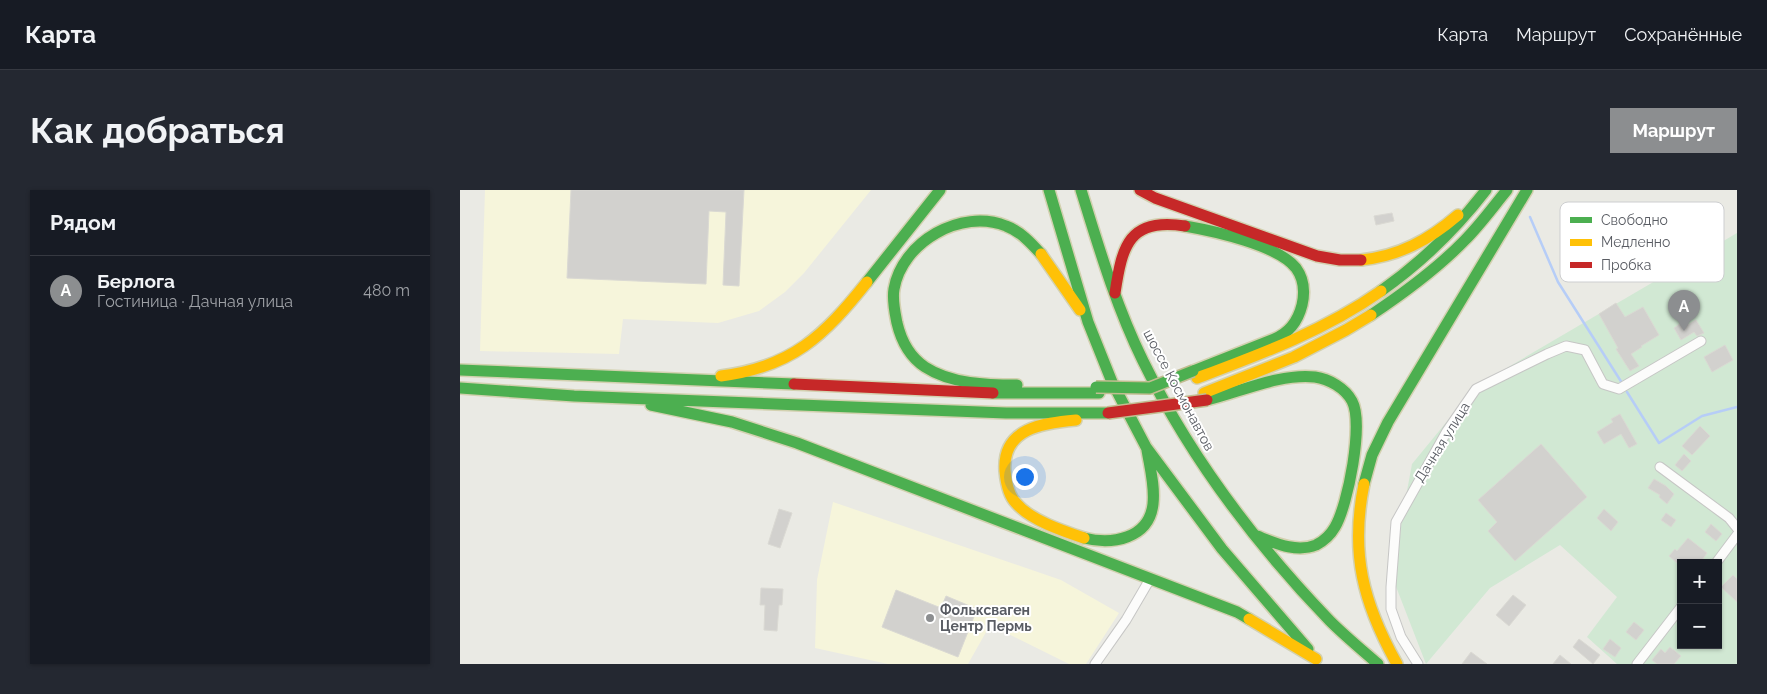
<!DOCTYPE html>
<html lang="ru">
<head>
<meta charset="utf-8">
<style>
	body { margin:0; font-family:Raleway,sans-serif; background:#242831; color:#f1f3f6 }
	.controls { position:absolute; right:15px; bottom:15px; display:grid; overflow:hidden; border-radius:0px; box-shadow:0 1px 4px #0004 }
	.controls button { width:45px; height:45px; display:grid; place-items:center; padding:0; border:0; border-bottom:1px solid #363941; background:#171b24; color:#f1f3f6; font:25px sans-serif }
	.you { position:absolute; left:564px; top:286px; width:18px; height:18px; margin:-12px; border:4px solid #fff; border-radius:50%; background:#1a73e8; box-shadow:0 0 0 8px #1a73e833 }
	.badge { display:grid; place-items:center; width:32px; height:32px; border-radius:50%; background:#8c8e90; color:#fff; font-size:16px; font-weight:700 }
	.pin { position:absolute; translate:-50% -41px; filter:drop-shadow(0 1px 2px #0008) }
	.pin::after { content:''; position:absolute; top:26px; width:18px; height:15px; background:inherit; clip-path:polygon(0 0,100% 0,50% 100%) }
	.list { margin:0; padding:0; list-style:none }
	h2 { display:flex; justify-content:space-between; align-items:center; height:65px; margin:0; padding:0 20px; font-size:21px }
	h2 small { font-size:16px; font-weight:400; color:#9ea1a6 }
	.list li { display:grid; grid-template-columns:32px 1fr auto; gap:15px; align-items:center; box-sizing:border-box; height:70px; padding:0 20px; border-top:1px solid #363941 }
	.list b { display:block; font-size:19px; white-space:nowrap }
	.list p { margin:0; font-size:16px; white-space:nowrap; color:#9ea1a6 }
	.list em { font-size:16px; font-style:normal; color:#9ea1a6 }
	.map { position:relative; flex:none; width:1277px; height:474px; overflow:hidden; border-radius:0px }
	header { display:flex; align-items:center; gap:30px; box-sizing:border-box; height:70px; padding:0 25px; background:#171b24; border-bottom:1px solid #363941 }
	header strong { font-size:24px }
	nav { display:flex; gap:28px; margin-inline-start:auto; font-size:18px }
	.intro { display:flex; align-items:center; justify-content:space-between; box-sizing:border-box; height:120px; padding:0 30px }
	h1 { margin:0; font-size:35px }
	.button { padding:12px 22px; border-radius:0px; background:#8c8e90; color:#fff; font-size:18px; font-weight:700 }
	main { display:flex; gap:30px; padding:0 30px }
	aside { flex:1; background:#171b24; border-radius:0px; box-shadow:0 1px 4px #0004 }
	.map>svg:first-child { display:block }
	.commercial { fill:#f6f5db }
	.green { fill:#d1e8d3; fill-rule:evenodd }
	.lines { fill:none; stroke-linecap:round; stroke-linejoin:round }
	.stream { stroke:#b6cdf7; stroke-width:2.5 }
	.building { fill:#d2d1ce; stroke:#dad9d3 }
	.street-casing { stroke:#c6c6c5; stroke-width:11 }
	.fast-casing { stroke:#d3d1b0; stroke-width:14 }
	.slow-casing { stroke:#d3d1b0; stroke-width:14 }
	.jam-casing { stroke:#d3d1b0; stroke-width:14 }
	.street { stroke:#fcfcfb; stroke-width:9 }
	.fast { stroke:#4caf50; stroke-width:11 }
	.slow { stroke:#ffc107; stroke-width:11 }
	.jam { stroke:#c62828; stroke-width:11 }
	.fast-bridge-casing { stroke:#c2bd91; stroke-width:14; stroke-linecap:butt }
	.jam-bridge-casing { stroke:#c2bd91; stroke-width:14; stroke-linecap:butt }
	.fast-bridge { stroke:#4caf50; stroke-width:11 }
	.jam-bridge { stroke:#c62828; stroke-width:11 }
	.poi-dot { fill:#8c8e90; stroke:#fff; stroke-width:2 }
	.labels { text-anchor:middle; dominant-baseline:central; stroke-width:4; stroke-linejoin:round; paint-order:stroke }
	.street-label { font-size:14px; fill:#595c63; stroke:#fff }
	.poi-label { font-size:14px; font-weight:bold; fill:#595c63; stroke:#fff; text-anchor:start }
	.key { fill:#fff; stroke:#cdced0; stroke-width:1 }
	.key-label { font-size:14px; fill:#595c63 }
</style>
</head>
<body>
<header>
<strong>Карта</strong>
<nav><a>Карта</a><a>Маршрут</a><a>Сохранённые</a></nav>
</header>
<div class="intro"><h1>Как добраться</h1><a class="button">Маршрут</a></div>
<main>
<aside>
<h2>Рядом<small></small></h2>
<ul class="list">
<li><span class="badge">A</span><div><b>Берлога</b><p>Гостиница · Дачная улица</p></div><em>480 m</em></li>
</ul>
</aside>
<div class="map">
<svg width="1277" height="474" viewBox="0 0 1277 474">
	<rect width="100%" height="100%" fill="#eaeae4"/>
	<path class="commercial" d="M 25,0 L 411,0 L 344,83 L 325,102 L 299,121 L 258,133 L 163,129 L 159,164 L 20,161 Z
		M 373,312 L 601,390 L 659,423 L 626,474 L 609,474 L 530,435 L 508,474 L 428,474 L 355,458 L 357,390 Z"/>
	<path class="green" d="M 1277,43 L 1277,474 L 1157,474 L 1127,447 L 1157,407 L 1100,355 L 1030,398 L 966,474 L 935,394 L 942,328 L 952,274 L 1016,196 ZM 1221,373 L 1258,373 L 1258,455 L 1221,455 Z"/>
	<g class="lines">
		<path class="stream" d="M 1070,27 L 1098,92 L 1162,193
			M 1167,202 L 1199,253 L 1242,226 L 1277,217"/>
	</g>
	<path class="building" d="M 111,0 L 284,0 L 279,96 L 263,95 L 266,22 L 249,21 L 246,94 L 107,88 Z
		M 932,23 L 934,31 L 916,35 L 914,26 Z
		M 1156,113 L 1165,127 L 1183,117 L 1199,145 L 1181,156 L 1182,157 L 1171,164 L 1179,176 L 1170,181 L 1156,159 L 1158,158 L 1139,124 Z
		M 1225,130 L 1228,135 L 1236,130 L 1244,143 L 1237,146 L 1234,142 L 1221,150 L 1214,138 Z
		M 1265,155 L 1273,170 L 1252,182 L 1244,167 Z
		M 1160,224 L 1177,254 L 1169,258 L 1161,244 L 1144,254 L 1137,242 L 1153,232 L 1151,229 Z
		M 1240,236 L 1250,246 L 1232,265 L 1222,256 Z
		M 1081,254 L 1127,307 L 1055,371 L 1028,341 L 1037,332 L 1018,310 Z
		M 1224,264 L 1231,271 L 1222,281 L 1215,275 Z
		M 1194,289 L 1206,296 L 1214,304 L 1207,314 L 1199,307 L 1200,305 L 1188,298 Z
		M 319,319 L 332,323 L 320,358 L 308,354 Z
		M 1144,319 L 1158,332 L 1151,341 L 1137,328 Z
		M 1206,323 L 1216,330 L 1211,337 L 1201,330 Z
		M 1251,334 L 1262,344 L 1256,351 L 1245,342 Z
		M 1228,348 L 1247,363 L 1240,373 L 1217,373 L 1209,366 L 1215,359 L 1217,361 Z
		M 1273,385 L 1277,389 L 1277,412 L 1261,397 Z
		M 301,398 L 323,399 L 322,415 L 319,415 L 317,441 L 304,440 L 305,415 L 300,415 Z
		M 436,400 L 481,418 L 486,406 L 517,419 L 498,467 L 422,437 Z
		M 1053,405 L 1066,415 L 1049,436 L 1036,425 Z
		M 1174,432 L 1184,440 L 1176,450 L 1166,442 Z
		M 1119,449 L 1140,465 L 1133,474 L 1113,457 Z
		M 1150,449 L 1161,458 L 1155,467 L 1143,459 Z
		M 1210,457 L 1221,466 L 1214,474 L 1197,474 L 1192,470 L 1201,459 L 1205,463 Z
		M 1011,462 L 1027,474 L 1002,474 Z
		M 1100,465 L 1111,474 L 1093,474 Z"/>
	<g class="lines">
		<g class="street-casing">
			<path id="street" d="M 1200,277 L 1269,328 L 1277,338
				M 1256,373 L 1277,345
				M 635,474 L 666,430 L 690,389
				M 958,474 L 941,447 L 931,419 L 931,397 L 936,332 L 987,241 L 1016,199 L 1087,164 L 1106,156 L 1125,160 L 1143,194 L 1159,199 L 1241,151
				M 1177,474 L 1221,417"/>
		</g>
		<g class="fast-casing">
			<path id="fast" d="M 589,0 L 628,132 L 652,192 L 686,257 L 762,359 L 848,459
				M 621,0 C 639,58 656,116 683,171 C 730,267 796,354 870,431 C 885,446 902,460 918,474
				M 725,36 C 754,41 818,55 836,78 C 844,89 845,102 842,115 C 838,131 829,143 814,149 L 733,181
				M 407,92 L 480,0
				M 921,101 C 962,72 996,39 1026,0
				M 911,125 C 944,103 977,79 1005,50 C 1020,35 1033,17 1047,0
				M 0,180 L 334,194
				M 557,195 C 527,195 491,194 465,177 C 450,167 441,150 437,133 C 435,123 432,110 434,99 C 442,52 501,18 546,36 C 560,41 571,53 581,64
				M 0,198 L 114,206 L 546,223 L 648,223
				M 533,203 L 639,203
				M 747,210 C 780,202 821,183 855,187 C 869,189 885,198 892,211 C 904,233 888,315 875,337 C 871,344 864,351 856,355 C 836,363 815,353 797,346
				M 191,215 L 272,232 L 337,253 L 777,422 L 789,429
				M 904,294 L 912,265 L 928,232 L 1067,0
				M 624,348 C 652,355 689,349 693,314 C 695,296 690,278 687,260"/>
		</g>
		<g class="slow-casing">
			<path id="slow" d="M 581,64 L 620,120
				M 901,70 C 939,66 969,50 998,25
				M 261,186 C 332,177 364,146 407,92
				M 737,188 C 801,164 864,141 921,101
				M 744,203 L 834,167 L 886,140 L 911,125
				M 616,230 C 583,233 542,238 545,281 C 546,292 548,305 556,313 C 570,330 603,341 624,348
				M 904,294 C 890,363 903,413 937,474
				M 789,429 L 856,469"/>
		</g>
		<g class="jam-casing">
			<path id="jam" d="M 680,0 L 695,8 L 857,66 L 880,70 L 901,70
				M 655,103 C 662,56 669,27 725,36
				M 334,194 L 533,203"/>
		</g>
		<use href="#street" class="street"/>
		<use href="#fast" class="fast"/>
		<use href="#slow" class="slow"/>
		<use href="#jam" class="jam"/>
		<g class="fast-bridge-casing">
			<path id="fast-bridge" d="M 636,197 L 690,198 L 733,181"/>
		</g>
		<g class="jam-bridge-casing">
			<path id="jam-bridge" d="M 648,223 L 747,210"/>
		</g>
		<use href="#fast-bridge" class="fast-bridge"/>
		<use href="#jam-bridge" class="jam-bridge"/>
	</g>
	<circle class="poi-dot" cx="470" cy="428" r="5"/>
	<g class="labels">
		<g class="street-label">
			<text transform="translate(719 200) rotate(62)">шоссе Космонавтов</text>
			<text transform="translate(982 252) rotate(-58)">Дачная улица</text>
		</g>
		<g class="poi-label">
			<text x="480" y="420">Фольксваген<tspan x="480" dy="16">Центр Пермь</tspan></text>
		</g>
	</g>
	<rect x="1100" y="12" width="164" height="80" rx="8" class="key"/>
	<rect x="1110" y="27" width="22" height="6" fill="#4caf50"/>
	<rect x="1110" y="49" width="22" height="7" fill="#ffc107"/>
	<rect x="1110" y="72" width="22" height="6" fill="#c62828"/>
	<g class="key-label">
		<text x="1141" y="35">Свободно</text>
		<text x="1141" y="57">Медленно</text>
		<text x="1141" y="80">Пробка</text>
	</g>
</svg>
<div class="controls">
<button>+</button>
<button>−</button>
</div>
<div class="you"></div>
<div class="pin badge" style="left:1224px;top:141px">A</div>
</div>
</main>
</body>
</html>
